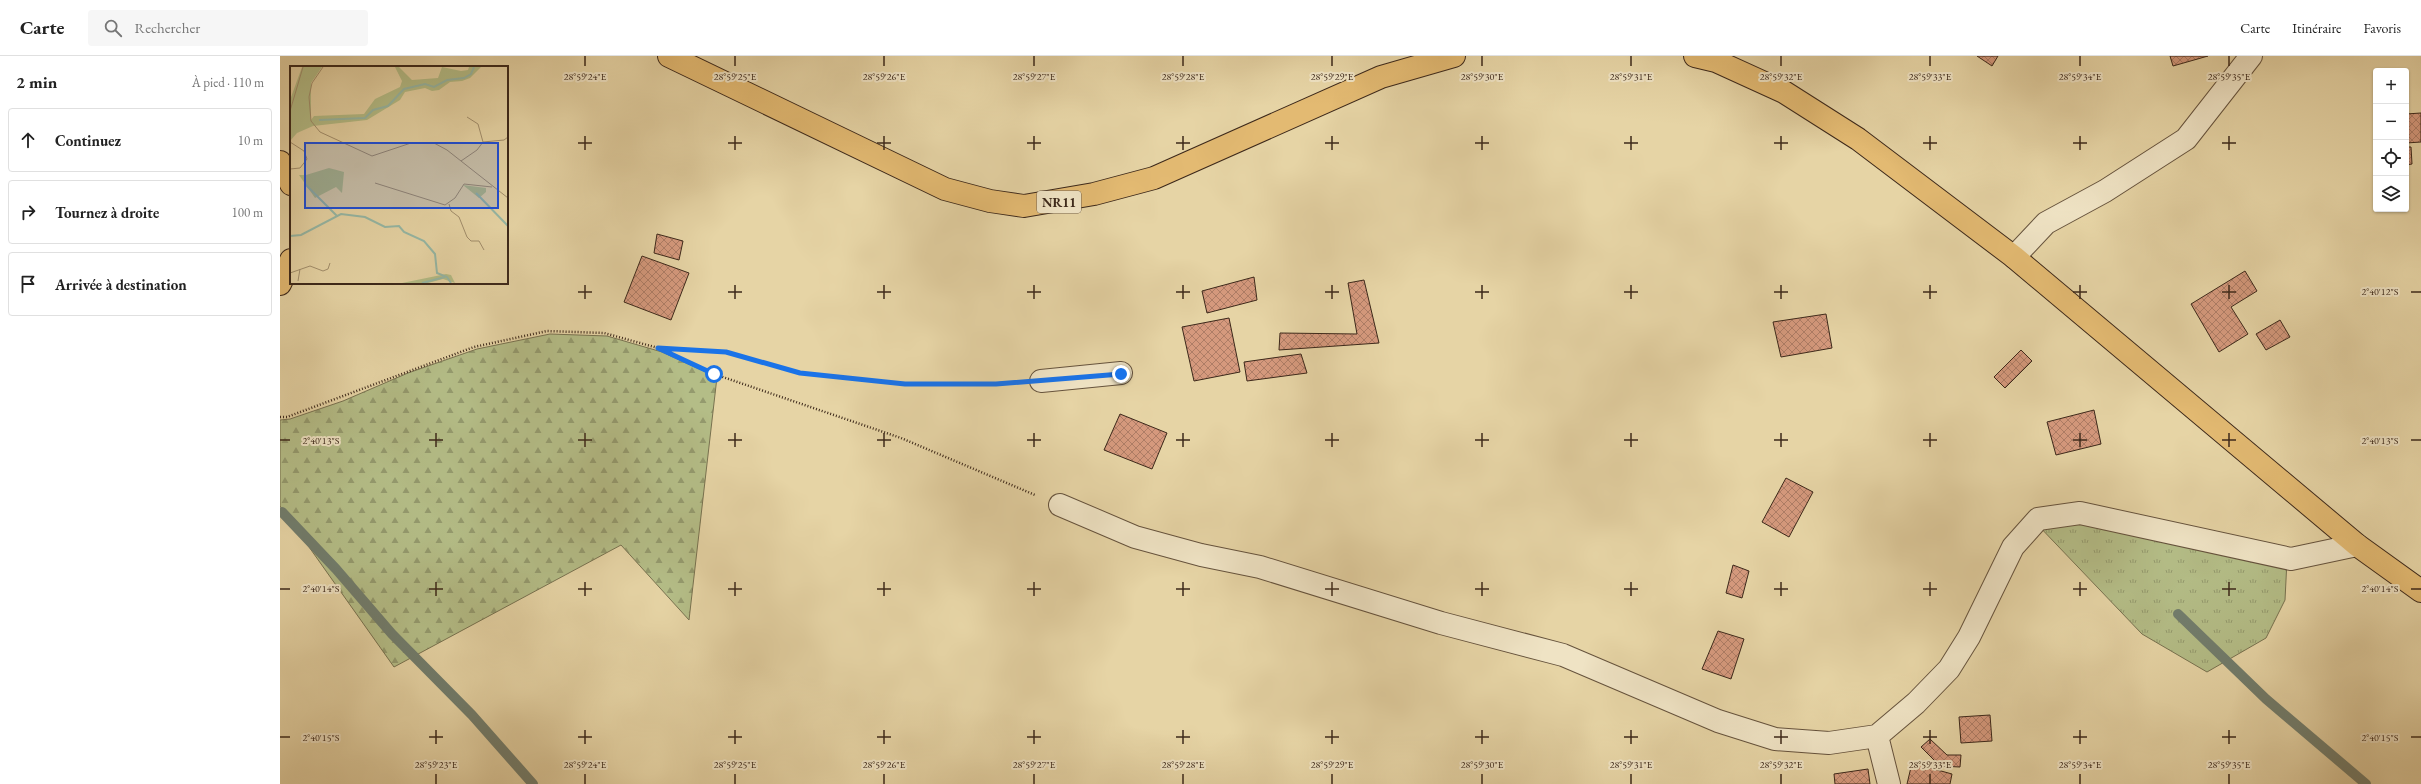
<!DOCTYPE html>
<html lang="fr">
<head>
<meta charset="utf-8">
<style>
	body { margin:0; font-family:"EB Garamond",serif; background:#f6f6f6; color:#222 }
	.controls { position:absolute; right:12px; top:12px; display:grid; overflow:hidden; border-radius:4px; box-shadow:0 1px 3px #0004 }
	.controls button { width:36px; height:36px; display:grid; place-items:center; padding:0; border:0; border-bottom:1px solid #e0e0e0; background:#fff; color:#222; font:20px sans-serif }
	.stop { position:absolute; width:12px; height:12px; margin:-9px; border:3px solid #1a73e8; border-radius:50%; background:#fff }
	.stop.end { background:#1a73e8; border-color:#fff; box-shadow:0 1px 4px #0008 }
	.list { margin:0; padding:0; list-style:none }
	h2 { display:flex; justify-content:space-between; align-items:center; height:52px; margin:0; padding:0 16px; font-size:17px }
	h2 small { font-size:13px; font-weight:400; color:#767676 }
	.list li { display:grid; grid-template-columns:26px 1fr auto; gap:12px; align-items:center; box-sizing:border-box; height:64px; margin:0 8px 8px; padding:0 8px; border:1px solid #e0e0e0; border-radius:4px }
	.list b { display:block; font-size:15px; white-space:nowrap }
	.list em { font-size:13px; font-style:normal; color:#767676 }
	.icon { flex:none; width:22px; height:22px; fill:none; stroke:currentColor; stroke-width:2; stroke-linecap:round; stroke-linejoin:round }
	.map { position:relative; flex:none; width:2141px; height:728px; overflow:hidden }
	header { display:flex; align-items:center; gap:24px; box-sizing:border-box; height:56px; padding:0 20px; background:#fff; border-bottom:1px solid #e0e0e0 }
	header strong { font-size:19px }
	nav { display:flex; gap:22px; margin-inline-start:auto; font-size:14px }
	.search { width:280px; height:36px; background:#f6f6f6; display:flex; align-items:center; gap:10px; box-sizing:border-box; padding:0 14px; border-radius:4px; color:#767676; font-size:15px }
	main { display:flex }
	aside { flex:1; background:#fff }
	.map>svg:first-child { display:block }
	.grass { fill:url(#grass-tufts); stroke:#787250 }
	.forest { fill:url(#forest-firs); stroke:#787250 }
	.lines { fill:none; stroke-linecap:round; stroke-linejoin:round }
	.stream { stroke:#727e6e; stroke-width:10 }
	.building { fill:url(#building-cross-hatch); stroke:#3c281a }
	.minor-casing { stroke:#66533d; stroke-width:24 }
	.trunk-casing { stroke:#3c281a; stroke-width:24 }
	.path { stroke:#3c281a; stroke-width:2.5; stroke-dasharray:1 2; stroke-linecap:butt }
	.minor { stroke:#efe3c4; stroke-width:22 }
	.trunk { stroke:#e3ba72; stroke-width:22 }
	.route { stroke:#1a73e8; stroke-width:5 }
	.ticks { fill:none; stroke:#3c281a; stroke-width:1.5 }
	.labels { text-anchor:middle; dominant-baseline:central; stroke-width:4; stroke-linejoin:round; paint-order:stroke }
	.shield { fill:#efe3c4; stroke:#72604d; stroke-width:1 }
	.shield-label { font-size:13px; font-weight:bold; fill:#3c281a }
	.inset-river { fill:none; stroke:#96b8a6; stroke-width:2 }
	.inset-road { fill:none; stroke:#a28f6d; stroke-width:1 }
	.view { fill:#1d4ed8; fill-opacity:0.15; stroke:#1d4ed8; stroke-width:2 }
	.inset-edge { fill:none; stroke:#3c281a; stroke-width:2 }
	.ticks-label { font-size:10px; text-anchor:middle; fill:#3c281a; stroke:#efe3c4; stroke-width:4; stroke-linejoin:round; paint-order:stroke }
</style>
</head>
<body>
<header>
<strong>Carte</strong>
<div class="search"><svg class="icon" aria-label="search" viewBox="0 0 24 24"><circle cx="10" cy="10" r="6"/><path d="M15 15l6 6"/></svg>Rechercher</div>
<nav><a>Carte</a><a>Itinéraire</a><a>Favoris</a></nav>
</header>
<main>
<aside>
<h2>2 min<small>À pied · 110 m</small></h2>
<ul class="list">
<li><svg class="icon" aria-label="ahead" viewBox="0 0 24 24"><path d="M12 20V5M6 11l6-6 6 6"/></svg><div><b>Continuez</b></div><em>10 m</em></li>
<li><svg class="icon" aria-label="right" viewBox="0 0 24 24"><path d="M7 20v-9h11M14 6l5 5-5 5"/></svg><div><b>Tournez à droite</b></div><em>100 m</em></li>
<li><svg class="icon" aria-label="arrive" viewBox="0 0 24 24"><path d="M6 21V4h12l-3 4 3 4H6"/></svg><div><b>Arrivée à destination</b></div></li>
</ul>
</aside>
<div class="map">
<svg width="2141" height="728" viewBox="0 0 2141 728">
	<defs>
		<pattern id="grass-tufts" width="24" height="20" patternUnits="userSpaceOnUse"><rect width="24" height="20" fill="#b4bd87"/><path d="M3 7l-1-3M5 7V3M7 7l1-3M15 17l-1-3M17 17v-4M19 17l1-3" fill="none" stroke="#949a6e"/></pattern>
		<pattern id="forest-firs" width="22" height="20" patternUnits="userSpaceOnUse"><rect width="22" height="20" fill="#b4bd87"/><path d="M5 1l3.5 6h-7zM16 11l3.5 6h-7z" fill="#949a6e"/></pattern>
		<pattern id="building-cross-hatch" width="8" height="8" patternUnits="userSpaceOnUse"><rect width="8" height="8" fill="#d5997d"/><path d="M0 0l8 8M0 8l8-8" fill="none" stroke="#ae7d66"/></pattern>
	</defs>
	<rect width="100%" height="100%" fill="#e6d4a5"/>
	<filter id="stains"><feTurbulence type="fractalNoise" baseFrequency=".005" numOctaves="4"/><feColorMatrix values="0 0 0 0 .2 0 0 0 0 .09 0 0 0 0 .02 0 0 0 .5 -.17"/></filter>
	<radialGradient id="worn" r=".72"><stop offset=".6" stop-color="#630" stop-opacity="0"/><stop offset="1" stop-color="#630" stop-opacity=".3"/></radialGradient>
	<path class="grass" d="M 1797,458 L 2007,504 L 2005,544 L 1986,582 L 1927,616 L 1862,578 L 1755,466 Z"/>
	<path class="forest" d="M 270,278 L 327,280 L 382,296 L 437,321 L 409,564 L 341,489 L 114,611 L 0,450 L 0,364 L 10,363 L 63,345 L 128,317 L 197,293 Z"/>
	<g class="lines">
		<path class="stream" d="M 2,456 L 56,513 L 112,578 L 192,659 L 253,728
			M 1898,558 L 1986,643 L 2086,728"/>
	</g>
	<path class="building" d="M 1697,0 L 1718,0 L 1712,10 Z
		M 1890,0 L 1928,0 L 1893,10 Z
		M 2141,57 L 2141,86 L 2126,87 L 2126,58 Z
		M 2126,91 L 2131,91 L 2132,108 L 2126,109 Z
		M 377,178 L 403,185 L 399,204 L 374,197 Z
		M 362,200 L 409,217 L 391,264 L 344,246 Z
		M 1965,215 L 1977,235 L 1951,251 L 1968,278 L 1939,296 L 1911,248 Z
		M 974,221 L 977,244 L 927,257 L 922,235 Z
		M 1084,224 L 1099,287 L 999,294 L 1000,277 L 1077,278 L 1068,227 Z
		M 1546,258 L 1552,292 L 1501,301 L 1493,266 Z
		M 949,262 L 960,316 L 914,325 L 902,271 Z
		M 2000,264 L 2010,281 L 1986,294 L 1976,278 Z
		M 1741,294 L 1752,305 L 1725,332 L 1714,321 Z
		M 1021,298 L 1027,317 L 967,325 L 964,306 Z
		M 1814,354 L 1821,388 L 1776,399 L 1767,366 Z
		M 840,358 L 887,377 L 872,413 L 824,394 Z
		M 1506,422 L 1533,436 L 1509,481 L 1482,466 Z
		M 1453,509 L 1469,515 L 1462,542 L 1446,537 Z
		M 1438,575 L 1464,583 L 1451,623 L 1422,613 Z
		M 1710,659 L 1712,685 L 1681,687 L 1679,661 Z
		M 1650,683 L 1667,699 L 1681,699 L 1680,711 L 1660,710 L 1641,691 Z
		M 1632,707 L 1672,718 L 1670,728 L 1627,728 Z
		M 1588,713 L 1590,728 L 1555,728 L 1554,718 Z"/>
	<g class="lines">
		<g class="minor-casing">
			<path id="minor" d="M 1734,201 L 1766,167 L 1825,135 L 1906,83 L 1971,0
				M 761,325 L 841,317
				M 780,449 L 855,481 L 921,499 L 980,511 L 1161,567 L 1283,599 L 1438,665 L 1495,683 L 1549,687 L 1597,680 L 1636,647 L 1669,613 L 1689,581 L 1733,491 L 1758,463 L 1800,457 L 2011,503 L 2077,489
				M 1597,680 L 1609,728"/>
		</g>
		<g class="trunk-casing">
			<path id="trunk" d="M 389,0 L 665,133 L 710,145 L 744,150 L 814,138 L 874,122 L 1101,21 L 1174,0
				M 1415,0 L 1436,5 L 1504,36 L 1578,83 L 1734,201 L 2077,489 L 2141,535
				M 0,106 L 11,128
				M 0,228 L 11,204"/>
		</g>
		<path class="path" d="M 381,292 L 446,296 L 521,317 L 625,328 L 734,327
			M 0,361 L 7,361 L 194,291 L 267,275 L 324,277 L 378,292 L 434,318 L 621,382 L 755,439"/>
		<use href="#minor" class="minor"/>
		<use href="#trunk" class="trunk"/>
	</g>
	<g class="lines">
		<path class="route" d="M 434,318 L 378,292 L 446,296 L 520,317 L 625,328 L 716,328 L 841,318"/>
	</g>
	<path class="ticks" d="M 305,0 L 305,10M 455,0 L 455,10M 604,0 L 604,10M 754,0 L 754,10M 903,0 L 903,10M 1052,0 L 1052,10M 1202,0 L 1202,10M 1351,0 L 1351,10M 1501,0 L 1501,10M 1650,0 L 1650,10M 1800,0 L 1800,10M 1949,0 L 1949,10M 305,80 L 305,94M 455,80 L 455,94M 604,80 L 604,94M 754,80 L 754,94M 903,80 L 903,94M 1052,80 L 1052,94M 1202,80 L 1202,94M 1351,80 L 1351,94M 1501,80 L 1501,94M 1650,80 L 1650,94M 1800,80 L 1800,94M 1949,80 L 1949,94M 298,87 L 312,87M 448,87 L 462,87M 597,87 L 611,87M 747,87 L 761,87M 896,87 L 910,87M 1045,87 L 1059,87M 1195,87 L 1209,87M 1344,87 L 1358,87M 1494,87 L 1508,87M 1643,87 L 1657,87M 1793,87 L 1807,87M 1942,87 L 1956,87M 305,229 L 305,243M 455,229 L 455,243M 604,229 L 604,243M 754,229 L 754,243M 903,229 L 903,243M 1052,229 L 1052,243M 1202,229 L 1202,243M 1351,229 L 1351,243M 1501,229 L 1501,243M 1650,229 L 1650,243M 1800,229 L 1800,243M 1949,229 L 1949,243M 298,236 L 312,236M 448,236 L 462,236M 597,236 L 611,236M 747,236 L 761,236M 896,236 L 910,236M 1045,236 L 1059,236M 1195,236 L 1209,236M 1344,236 L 1358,236M 1494,236 L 1508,236M 1643,236 L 1657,236M 1793,236 L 1807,236M 1942,236 L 1956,236M 2131,236 L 2141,236M 156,377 L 156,391M 305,377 L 305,391M 455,377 L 455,391M 604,377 L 604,391M 754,377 L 754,391M 903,377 L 903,391M 1052,377 L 1052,391M 1202,377 L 1202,391M 1351,377 L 1351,391M 1501,377 L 1501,391M 1650,377 L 1650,391M 1800,377 L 1800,391M 1949,377 L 1949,391M 0,384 L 10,384M 149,384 L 163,384M 298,384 L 312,384M 448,384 L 462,384M 597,384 L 611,384M 747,384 L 761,384M 896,384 L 910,384M 1045,384 L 1059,384M 1195,384 L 1209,384M 1344,384 L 1358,384M 1494,384 L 1508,384M 1643,384 L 1657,384M 1793,384 L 1807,384M 1942,384 L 1956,384M 2131,384 L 2141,384M 156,526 L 156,540M 305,526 L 305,540M 455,526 L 455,540M 604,526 L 604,540M 754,526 L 754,540M 903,526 L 903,540M 1052,526 L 1052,540M 1202,526 L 1202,540M 1351,526 L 1351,540M 1501,526 L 1501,540M 1650,526 L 1650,540M 1800,526 L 1800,540M 1949,526 L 1949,540M 0,533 L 10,533M 149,533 L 163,533M 298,533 L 312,533M 448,533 L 462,533M 597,533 L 611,533M 747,533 L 761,533M 896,533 L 910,533M 1045,533 L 1059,533M 1195,533 L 1209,533M 1344,533 L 1358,533M 1494,533 L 1508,533M 1643,533 L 1657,533M 1793,533 L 1807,533M 1942,533 L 1956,533M 2131,533 L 2141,533M 156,674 L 156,688M 305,674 L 305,688M 455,674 L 455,688M 604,674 L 604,688M 754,674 L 754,688M 903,674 L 903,688M 1052,674 L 1052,688M 1202,674 L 1202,688M 1351,674 L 1351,688M 1501,674 L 1501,688M 1650,674 L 1650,688M 1800,674 L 1800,688M 1949,674 L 1949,688M 0,681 L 10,681M 149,681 L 163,681M 298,681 L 312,681M 448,681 L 462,681M 597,681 L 611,681M 747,681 L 761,681M 896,681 L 910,681M 1045,681 L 1059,681M 1195,681 L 1209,681M 1344,681 L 1358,681M 1494,681 L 1508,681M 1643,681 L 1657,681M 1793,681 L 1807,681M 1942,681 L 1956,681M 2131,681 L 2141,681M 156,718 L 156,728M 305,718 L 305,728M 455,718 L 455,728M 604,718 L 604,728M 754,718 L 754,728M 903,718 L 903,728M 1052,718 L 1052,728M 1202,718 L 1202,728M 1351,718 L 1351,728M 1501,718 L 1501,728M 1650,718 L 1650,728M 1800,718 L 1800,728M 1949,718 L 1949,728"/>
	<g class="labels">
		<rect class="shield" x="757" y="135" width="44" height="22" rx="3"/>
		<g class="shield-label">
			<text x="779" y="146">NR11</text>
		</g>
	</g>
	<g transform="translate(10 10)">
		<rect width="218" height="218" fill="#e6d4a5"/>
		<path d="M 12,1 L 32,1 L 21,17 L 21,54 L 24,50 L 74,48 L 85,33 L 110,21 L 112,15 L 105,1 L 109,1 L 122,14 L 148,12 L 152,1 L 171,5 L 178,4 L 179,1 L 191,1 L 180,12 L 172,15 L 160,16 L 149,24 L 142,25 L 135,22 L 115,26 L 110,34 L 77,54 L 23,60 L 7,67 L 0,75 L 0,34 ZM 173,119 L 196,122 L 196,126 L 189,132 ZM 156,208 L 161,209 L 165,217 L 153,213 L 138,217 L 112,217 Z" fill="#b4bd87"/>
		<path d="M 39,102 L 54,106 L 52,127 L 46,121 L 25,132 L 9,109 L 16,109 Z" fill="#b4bd87"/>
		<path class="inset-river" d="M 29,54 L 75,52 L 83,44 L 98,40 L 114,23 L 135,18 L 144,21 L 157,14 L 174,12 L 181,8 L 184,1M 15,118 L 47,150M 186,127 L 218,160M 0,170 L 11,169 L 51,148 L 75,151 L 95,161 L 109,160 L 114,166 L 134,175 L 145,188 L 147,207 L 157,211 L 161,217M 132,217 L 155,211"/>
		<path class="inset-road" d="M 33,1 L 22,17 L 19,31 L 21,55 L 30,66 L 82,90 L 121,77 L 144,77 L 157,84 L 218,132M 0,45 L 13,1M 177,51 L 188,58 L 193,76M 0,76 L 14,85 L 17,93 L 10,102 L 0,103M 171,95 L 187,84 L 193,76 L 214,74 L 218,71M 85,117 L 155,139 L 165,132 L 174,118 L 202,121M 159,138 L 161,145 L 169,151 L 177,171 L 181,175 L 189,175 L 194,184M 0,207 L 20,200 L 33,205 L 38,203 L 40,197M 8,215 L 10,203"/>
		<path class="view" d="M 15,77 L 208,77 L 208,142 L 15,142 Z"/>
		<rect width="218" height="218" class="inset-edge"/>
	</g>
	<g class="ticks-label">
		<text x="305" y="24">28°59'24"E</text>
		<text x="455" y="24">28°59'25"E</text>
		<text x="604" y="24">28°59'26"E</text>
		<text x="754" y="24">28°59'27"E</text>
		<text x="903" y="24">28°59'28"E</text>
		<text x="1052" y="24">28°59'29"E</text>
		<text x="1202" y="24">28°59'30"E</text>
		<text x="1351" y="24">28°59'31"E</text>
		<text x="1501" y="24">28°59'32"E</text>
		<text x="1650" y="24">28°59'33"E</text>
		<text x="1800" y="24">28°59'34"E</text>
		<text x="1949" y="24">28°59'35"E</text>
		<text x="2100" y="239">2°40'12"S</text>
		<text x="41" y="388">2°40'13"S</text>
		<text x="2100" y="388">2°40'13"S</text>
		<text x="41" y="536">2°40'14"S</text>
		<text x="2100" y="536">2°40'14"S</text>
		<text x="41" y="685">2°40'15"S</text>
		<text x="2100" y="685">2°40'15"S</text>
		<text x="156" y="712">28°59'23"E</text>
		<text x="305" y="712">28°59'24"E</text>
		<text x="455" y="712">28°59'25"E</text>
		<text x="604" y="712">28°59'26"E</text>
		<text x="754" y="712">28°59'27"E</text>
		<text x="903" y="712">28°59'28"E</text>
		<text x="1052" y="712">28°59'29"E</text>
		<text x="1202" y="712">28°59'30"E</text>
		<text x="1351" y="712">28°59'31"E</text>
		<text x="1501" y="712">28°59'32"E</text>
		<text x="1650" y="712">28°59'33"E</text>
		<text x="1800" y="712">28°59'34"E</text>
		<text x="1949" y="712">28°59'35"E</text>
	</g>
	<rect width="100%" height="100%" filter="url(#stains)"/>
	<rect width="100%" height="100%" fill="url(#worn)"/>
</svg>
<div class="controls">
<button>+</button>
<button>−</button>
<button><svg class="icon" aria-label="locate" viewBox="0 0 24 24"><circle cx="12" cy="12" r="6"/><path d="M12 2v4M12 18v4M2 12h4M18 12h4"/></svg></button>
<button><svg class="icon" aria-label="layers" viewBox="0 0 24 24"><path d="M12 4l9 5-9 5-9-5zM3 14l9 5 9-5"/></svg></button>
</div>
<div class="stop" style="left:434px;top:318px"></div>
<div class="stop end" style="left:841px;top:318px"></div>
</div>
</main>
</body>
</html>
